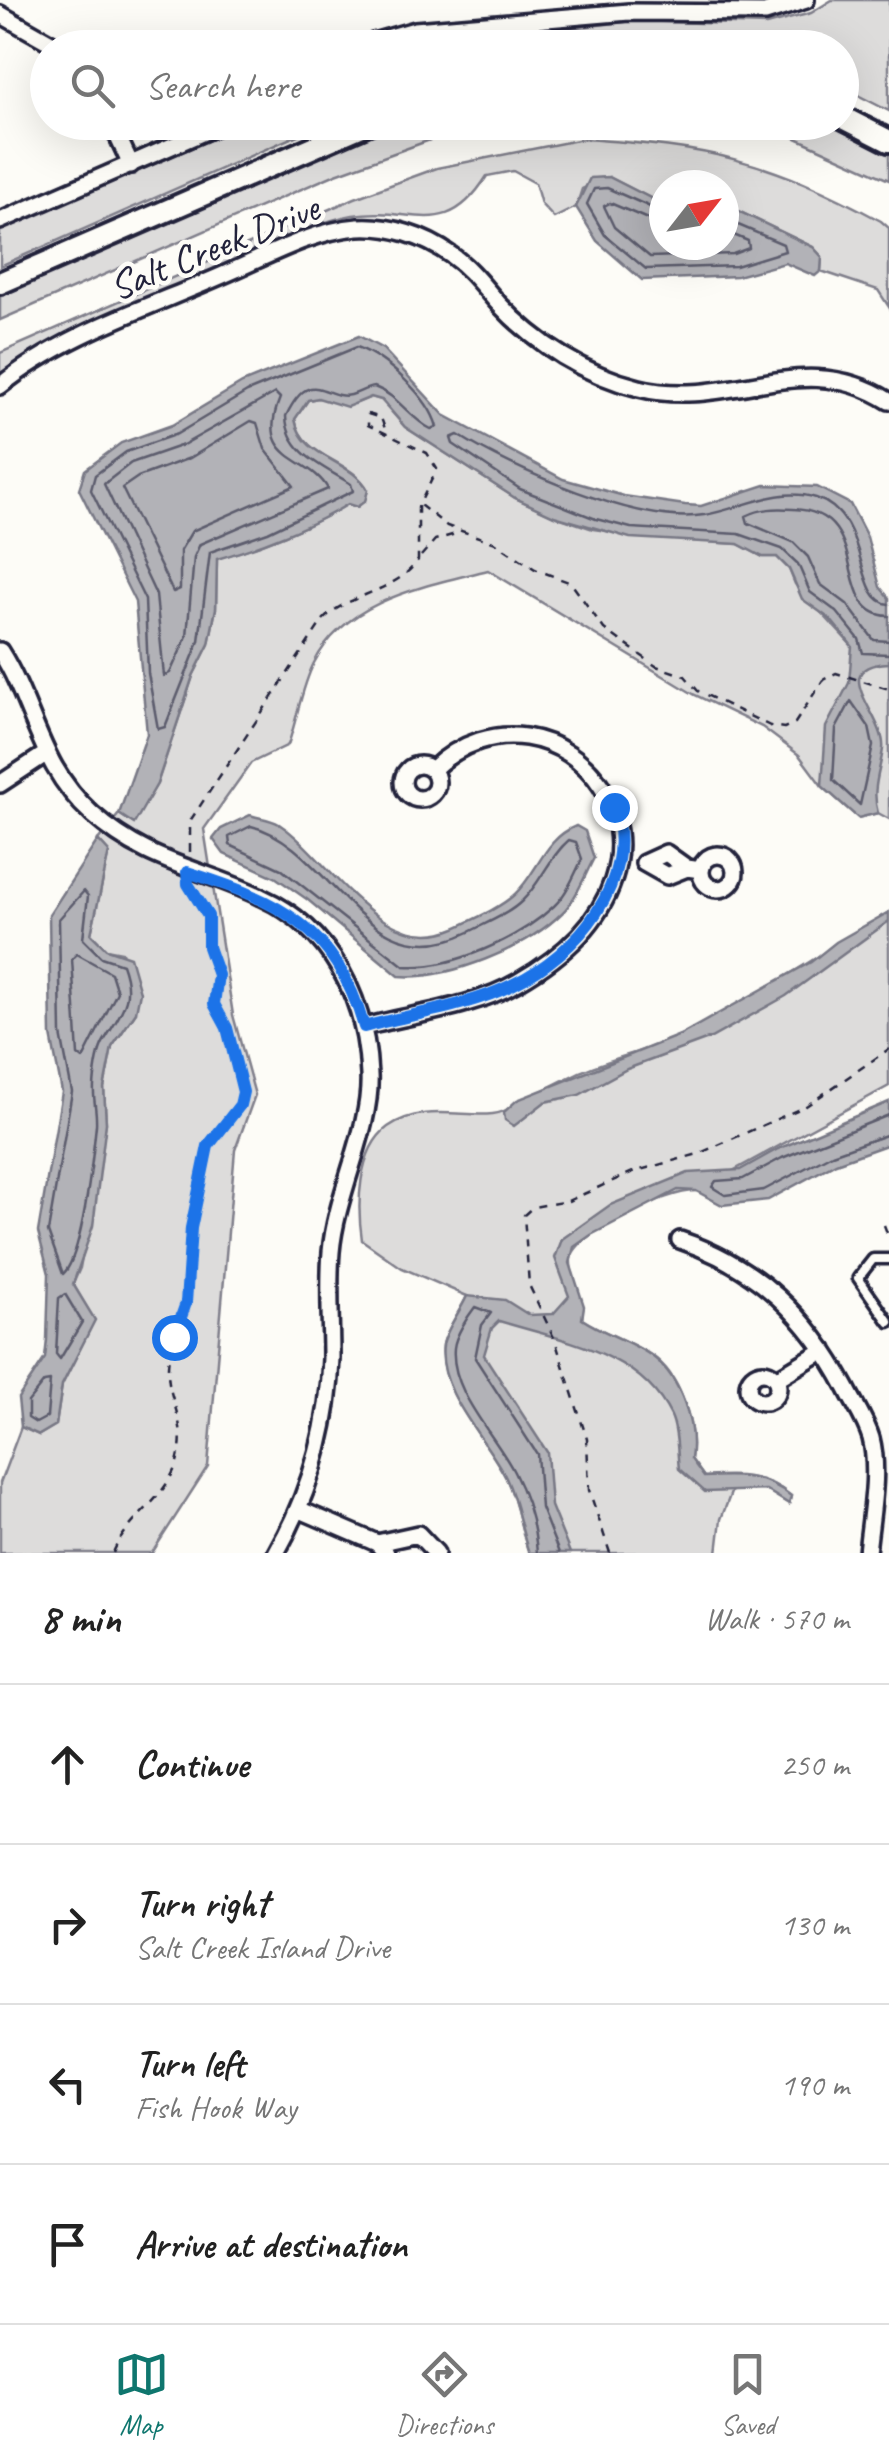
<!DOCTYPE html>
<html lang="en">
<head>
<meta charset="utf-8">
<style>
	body { margin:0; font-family:Caveat,sans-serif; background:#f2f2f2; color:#222 }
	.compass { position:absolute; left:649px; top:170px; width:90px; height:90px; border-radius:50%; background:#fff; box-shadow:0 10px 40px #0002; rotate:59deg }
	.stop { position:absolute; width:30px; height:30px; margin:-22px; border:8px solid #1a73e8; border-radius:50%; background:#fff }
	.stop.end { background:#1a73e8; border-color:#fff; box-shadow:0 2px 10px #0008 }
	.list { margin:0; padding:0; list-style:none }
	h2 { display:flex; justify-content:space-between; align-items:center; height:130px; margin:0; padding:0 40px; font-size:42px }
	h2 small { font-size:32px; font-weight:400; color:#767676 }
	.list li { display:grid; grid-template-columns:65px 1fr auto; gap:30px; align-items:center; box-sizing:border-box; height:160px; padding:0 40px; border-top:2px solid #e0e0e0 }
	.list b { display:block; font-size:38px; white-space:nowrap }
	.list p { margin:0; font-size:32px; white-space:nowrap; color:#767676 }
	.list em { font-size:32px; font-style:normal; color:#767676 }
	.icon { flex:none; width:55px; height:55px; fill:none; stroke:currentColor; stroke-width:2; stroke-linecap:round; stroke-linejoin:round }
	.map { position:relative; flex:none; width:889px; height:1553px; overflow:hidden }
	.search { position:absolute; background:#fff; box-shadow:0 10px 40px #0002; left:30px; right:30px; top:30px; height:110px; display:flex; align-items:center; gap:25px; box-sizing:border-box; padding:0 35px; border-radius:55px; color:#767676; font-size:38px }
	.sheet { height:770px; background:#fff }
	nav { display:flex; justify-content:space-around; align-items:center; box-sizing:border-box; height:140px; border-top:2px solid #e0e0e0; background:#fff; font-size:28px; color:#767676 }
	nav a { display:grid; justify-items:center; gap:5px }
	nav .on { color:#0f766e }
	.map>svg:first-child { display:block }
	.green { fill:#dddcdb; stroke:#807f8b; stroke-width:2.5 }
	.water { fill:#b2b2b7; stroke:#787885; stroke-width:2.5 }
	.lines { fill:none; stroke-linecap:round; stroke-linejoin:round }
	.shore { stroke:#5c5c6d; stroke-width:2.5 }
	.lane-casing { stroke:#22223b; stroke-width:15 }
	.street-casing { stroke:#22223b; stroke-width:22 }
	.secondary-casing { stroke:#22223b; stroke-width:28 }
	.path { stroke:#22223b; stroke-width:2.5; stroke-dasharray:8 8; stroke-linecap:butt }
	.lane { stroke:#fdfcf7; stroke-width:8 }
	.street { stroke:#fdfcf7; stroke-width:15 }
	.secondary { stroke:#fdfcf7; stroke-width:20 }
	.route { stroke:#1a73e8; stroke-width:12 }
	.labels { text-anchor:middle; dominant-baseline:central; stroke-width:9; stroke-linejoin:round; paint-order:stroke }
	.street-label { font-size:40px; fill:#22223b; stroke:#fdfcf7 }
</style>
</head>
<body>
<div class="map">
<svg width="889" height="1553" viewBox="0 0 889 1553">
	<rect width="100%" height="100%" fill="#fdfcf7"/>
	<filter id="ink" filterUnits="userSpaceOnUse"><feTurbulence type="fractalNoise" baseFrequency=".01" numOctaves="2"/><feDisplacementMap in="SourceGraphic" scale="20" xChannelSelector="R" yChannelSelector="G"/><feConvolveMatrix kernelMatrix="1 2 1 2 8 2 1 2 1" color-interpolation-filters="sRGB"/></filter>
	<g filter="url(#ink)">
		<path class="green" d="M 832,0 L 889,0 L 889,111 L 842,87 L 842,48 L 382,48 L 635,21 L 766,25 L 811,13 Z
			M 397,122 L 477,123 L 336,174 L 0,320 L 0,295 Z
			M 249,123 L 325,123 L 0,266 L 0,230 Z
			M 763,123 L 830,123 L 889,154 L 889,180 Z
			M 583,139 C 710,147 769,160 881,221 L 889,228 L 889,307 L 878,290 L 821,271 L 822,257 L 813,247 L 734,209 L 724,209 L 724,185 L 664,185 L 664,205 L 609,177 L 582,189 L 576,207 L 554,218 L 541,204 L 535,183 L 513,171 L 487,176 C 445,243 414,205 353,215 C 314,222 275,245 239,260 C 171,290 103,320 36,350 L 0,376 L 0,353 L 355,198 L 437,168 Z
			M 371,397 L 381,400 L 405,427 L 515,498 L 555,516 L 593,529 L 658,538 L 738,544 L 763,557 L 777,557 L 789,569 L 795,584 L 852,646 L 889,662 L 889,819 L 878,813 L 858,818 L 822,786 L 799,755 L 762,727 L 695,695 L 488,570 C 426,586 346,599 314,663 C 302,686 297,719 288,745 L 251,763 L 204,829 L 233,1015 L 255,1095 L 235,1150 L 208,1466 L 152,1553 L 0,1553 L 0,1483 L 21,1427 L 39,1435 L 56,1425 L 62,1385 L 94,1320 L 73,1284 L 80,1268 L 106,1123 L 104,1088 L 112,1047 L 136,1012 L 122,952 L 106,949 L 91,934 L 109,852 L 98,840 L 119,814 L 133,823 L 157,784 L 193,676 L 209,644 L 216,608 L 217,558 C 255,549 316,524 348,504 L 357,507 L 365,500 L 368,490 C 351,458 302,459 295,419 L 308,400 L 318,398 L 355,404 Z
			M 889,912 L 889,1086 L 696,1191 C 670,1190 575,1231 571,1259 C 569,1279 585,1298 582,1319 C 604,1333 629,1341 651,1355 C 681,1375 696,1425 691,1459 L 704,1477 C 736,1474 765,1474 791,1496 L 789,1504 L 767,1490 L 732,1490 L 721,1519 L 717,1553 L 529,1553 C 520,1528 518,1503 506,1478 C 487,1439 438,1393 443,1345 C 445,1331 461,1310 467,1296 L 402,1268 L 362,1240 C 357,1207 357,1150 388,1127 C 427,1099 481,1124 506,1110 C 530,1097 555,1084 580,1072 C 612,1058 648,1051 680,1035 C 753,1000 821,954 889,912 Z"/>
		<path class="water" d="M 609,177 L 664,205 L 664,245 L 724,245 L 724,209 L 734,209 L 813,247 L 822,257 L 821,271 L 815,276 L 785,263 L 737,276 L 642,280 L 597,241 L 576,207 L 590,178 Z
			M 359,336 L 383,349 L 444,415 L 563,479 L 624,496 L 685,505 L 701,506 L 765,485 L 817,487 L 850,504 L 867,537 L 880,587 L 889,598 L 889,663 C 823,666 887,717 883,749 C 880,772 871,789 878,813 L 858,818 L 822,786 L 826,727 L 849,683 L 852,646 L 830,619 L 802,599 L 789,569 L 777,557 L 763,557 L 738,544 L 630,538 L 554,516 L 515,498 L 405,427 L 382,400 L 371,397 L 347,407 L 318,398 L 308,400 L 295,419 C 302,459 351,459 368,490 L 365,501 L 357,507 L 348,504 C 315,525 256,548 217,559 L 216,608 L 209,644 L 193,676 L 157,784 L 134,824 L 119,814 L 147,734 L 135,602 L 79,489 L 85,470 L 121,443 L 172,425 L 242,383 Z
			M 250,815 C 259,818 271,819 279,824 C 329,857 382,960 455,928 C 474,919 500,908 515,894 C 539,871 544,839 576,826 L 585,831 L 594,858 C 585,875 576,899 563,912 C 527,948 449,980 399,976 L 308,900 L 275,877 L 224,854 L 213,839 L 221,829 Z
			M 98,840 L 109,852 L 91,934 L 106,949 L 130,957 L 140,992 L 136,1012 L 112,1047 L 104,1088 L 106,1123 L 93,1226 L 73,1284 L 95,1320 L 62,1385 L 56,1425 L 39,1435 L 21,1427 L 18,1398 L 45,1358 L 47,1340 L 49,1274 L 38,1232 L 62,1092 L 51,1035 L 49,915 Z
			M 889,912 L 889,921 L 786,996 L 711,1038 L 627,1069 L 579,1095 L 545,1102 L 514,1126 L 505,1120 L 504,1112 L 517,1100 L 680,1035 L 811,962 L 836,942 Z
			M 889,1102 L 889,1144 L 836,1163 L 768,1200 L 722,1205 L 696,1191 L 678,1190 L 591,1235 L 574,1247 L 570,1263 L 584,1306 L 582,1319 C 604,1334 632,1341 653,1357 C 682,1379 696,1426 691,1459 L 704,1477 C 737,1475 765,1474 791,1496 L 789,1504 L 766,1490 L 705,1492 L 679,1469 C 677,1453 678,1431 671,1416 C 640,1351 560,1340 499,1321 L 492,1328 L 484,1355 L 547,1452 L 551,1506 L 570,1553 L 529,1553 C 520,1528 518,1503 506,1478 C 487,1439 437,1393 443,1345 C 445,1331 461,1310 467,1296 L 505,1300 L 529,1315 L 553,1314 L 569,1296 L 555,1258 L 562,1239 L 610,1205 L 688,1173 L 740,1170 L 778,1149 Z"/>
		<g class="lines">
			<path class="shore" d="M 664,213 L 607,188 L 594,189 L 587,204 L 605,235 L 646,269 L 736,266 L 785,251 L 783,244 L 724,219
				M 664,226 L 610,203 L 604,206 L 614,227 L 650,257 L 733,254 L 749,248 L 748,241 L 724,231
				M 357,347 C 386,358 429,397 437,427 L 431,429 C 409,418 398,395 374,387 C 365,388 359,393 351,395 C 325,401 311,364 286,416 C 287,453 324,467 351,484 L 353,491 L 268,532 L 210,552 L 199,641 L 165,727 L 158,729 L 148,673 L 145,600 L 91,490 L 95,475 L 126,452 L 177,434 L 247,392 Z
				M 275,393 L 280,398 C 254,462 310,455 328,489 L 200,544 L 194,557 L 187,636 L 170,673 L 164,676 L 156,595 L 104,484 L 131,463 L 183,445 Z
				M 251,421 L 257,423 L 265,449 L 294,486 L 192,531 L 180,551 L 180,589 L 173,592 L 122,488 L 138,477 L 190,458 Z
				M 889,604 C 853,600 871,516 816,498 C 776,486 742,509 704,515 C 640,526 512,469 458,435 L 451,438 L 453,444 L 520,489 L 596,519 L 631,528 L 739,534 L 782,549 L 798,564 L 810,592 L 837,612 L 859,639 L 863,653 L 889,654
				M 889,616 C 829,613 875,512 793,509 C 775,508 762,508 746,516 L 748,523 L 793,542 L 808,557 L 820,584 L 847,604 L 874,640 L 889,641
				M 851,701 L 869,727 L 873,746 L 860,805 L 833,780 L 836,729 Z
				M 251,826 C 331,845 365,983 469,932 C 486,923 509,914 522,901 C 541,883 549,857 569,840 L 576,842 L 582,859 C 575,874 566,895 554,906 C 520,938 451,970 404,966 L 281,869 L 230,845 L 229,837 Z
				M 84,891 L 88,896 L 83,939 L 101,957 L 122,964 C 135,999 122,1011 104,1041 C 98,1051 95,1073 94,1086 C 93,1099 97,1112 96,1125 C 93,1154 82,1258 63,1274 L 48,1232 L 72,1092 L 61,1034 L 59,919 Z
				M 77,954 L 111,973 L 117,992 L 83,1059 L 78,1055 L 72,959 Z
				M 889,1115 L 782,1158 L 743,1179 L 716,1181 L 712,1187 L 725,1195 L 764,1190 L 832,1154 L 889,1134
				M 65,1294 L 82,1322 L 60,1359 L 56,1354 L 59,1298 Z
				M 50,1381 L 47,1417 L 36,1423 L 28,1418 L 28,1402 L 44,1382 Z
				M 537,1553 C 535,1526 527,1497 514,1472 C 496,1436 450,1392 454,1348 C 455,1336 468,1316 475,1307 L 491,1313 L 482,1325 L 475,1358 L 537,1454 L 541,1508 L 559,1553"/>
			<g class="lane-casing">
				<path id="lane" d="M 889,1259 L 873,1259 L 858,1278 L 889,1322"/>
			</g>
			<g class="street-casing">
				<path id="street" d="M 0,14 L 60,48
					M 352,48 L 415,30 L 629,12 L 765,13 L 806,0
					M 111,122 L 131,165
					M 0,221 L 227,122
					M 0,386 C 64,334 148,308 223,275 C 266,257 311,231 358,227 C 391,225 424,236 451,255 C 470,268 483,286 498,303 C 536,344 585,375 639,388 C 729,411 802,346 889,401
					M 0,651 C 36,708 38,765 92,814 C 148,864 199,867 261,897 C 332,929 366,1000 369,1075 C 372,1127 336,1193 331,1252 C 328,1287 331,1322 331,1358 C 329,1427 310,1493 276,1553
					M403 782a17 17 0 1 1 34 0a17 17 0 1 1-34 0Z
					M 0,784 L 44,755
					M701 872a17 17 0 1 1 34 0a17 17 0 1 1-34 0Z
					M 644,863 L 667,876 L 687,868 L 701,870
					M 644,863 L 666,853 L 687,868
					M 364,1027 C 413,1014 473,1008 518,982 C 735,858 552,655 432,770
					M 680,1240 C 757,1266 809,1317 847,1389 C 855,1405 866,1421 871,1438 C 880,1473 870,1518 867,1553
					M748 1387a15 15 0 1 1 30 0a15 15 0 1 1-30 0Z
					M 776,1379 L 824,1350
					M 298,1509 L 377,1543 L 386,1553
					M 377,1543 L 418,1534 L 436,1553"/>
			</g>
			<g class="secondary-casing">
				<path id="secondary" d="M 842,117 L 889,141
					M 0,283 L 371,122"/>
			</g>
			<path class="path" d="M 420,505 L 447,526 L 496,543 L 535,569 L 571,583 L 604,629 L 656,666 L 685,676 L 698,691 L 770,726 L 784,728 L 795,723 L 823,680 L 836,673 L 889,689
				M 421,556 L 435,540 L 459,533
				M 190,852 L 190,821 L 323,620 C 348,593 396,593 418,560 L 418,507 L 437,469 L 427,453 L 368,425 L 368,414 L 381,418 L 387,434
				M 884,1225 L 889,1238
				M 113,1553 C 127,1519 161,1503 175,1468 C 193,1419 162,1400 169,1357 C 172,1337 183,1319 186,1299 C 195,1249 190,1197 207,1148 C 214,1129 235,1118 242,1098 L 227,1028 L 214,1004 L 218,975 L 208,947 L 208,916 L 188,884
				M 610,1553 L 589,1490 L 587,1439 L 555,1340 L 529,1285 L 524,1215 L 533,1207 L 568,1201 L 633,1172 L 698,1154 L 806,1106 L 889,1049"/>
			<use href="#lane" class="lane"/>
			<use href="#street" class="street"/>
			<use href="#secondary" class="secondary"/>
		</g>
	</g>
	<g class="lines" filter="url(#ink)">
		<path class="route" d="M 174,1337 L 186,1303 L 191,1228 L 208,1146 L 240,1105 L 243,1092 L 227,1028 L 214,1004 L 218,975 L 208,947 L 208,916 L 188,884 L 187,872 C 279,901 336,927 364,1027 C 412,1014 467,1007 512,985 C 577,954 639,881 614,807"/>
	</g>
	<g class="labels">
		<g class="street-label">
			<text transform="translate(214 247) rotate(-22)">Salt Creek Drive</text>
		</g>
	</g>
</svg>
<svg class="compass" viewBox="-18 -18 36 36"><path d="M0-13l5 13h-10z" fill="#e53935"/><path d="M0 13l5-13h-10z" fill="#767676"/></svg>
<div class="stop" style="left:174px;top:1337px"></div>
<div class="stop end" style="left:614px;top:807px"></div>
<div class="search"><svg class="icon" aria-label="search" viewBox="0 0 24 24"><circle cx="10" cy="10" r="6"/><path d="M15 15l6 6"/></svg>Search here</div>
</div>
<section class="sheet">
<h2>8 min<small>Walk · 570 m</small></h2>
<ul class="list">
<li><svg class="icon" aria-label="ahead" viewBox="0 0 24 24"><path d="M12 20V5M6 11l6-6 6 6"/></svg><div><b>Continue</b></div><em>250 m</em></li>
<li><svg class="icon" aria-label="right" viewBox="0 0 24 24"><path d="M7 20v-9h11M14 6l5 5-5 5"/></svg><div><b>Turn right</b><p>Salt Creek Island Drive</p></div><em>130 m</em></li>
<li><svg class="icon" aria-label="left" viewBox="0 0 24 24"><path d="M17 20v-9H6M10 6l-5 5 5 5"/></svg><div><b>Turn left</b><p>Fish Hook Way</p></div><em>190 m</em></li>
<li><svg class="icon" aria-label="arrive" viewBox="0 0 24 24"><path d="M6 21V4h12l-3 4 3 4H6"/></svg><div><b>Arrive at destination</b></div></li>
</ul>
</section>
<nav>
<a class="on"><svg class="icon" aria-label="map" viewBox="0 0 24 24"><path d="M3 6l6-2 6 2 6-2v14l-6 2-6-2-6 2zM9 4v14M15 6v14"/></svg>Map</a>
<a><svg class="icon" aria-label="directions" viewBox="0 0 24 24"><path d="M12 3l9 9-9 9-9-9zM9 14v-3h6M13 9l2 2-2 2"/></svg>Directions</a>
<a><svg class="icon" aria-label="saved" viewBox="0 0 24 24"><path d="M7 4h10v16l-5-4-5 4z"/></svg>Saved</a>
</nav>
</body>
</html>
